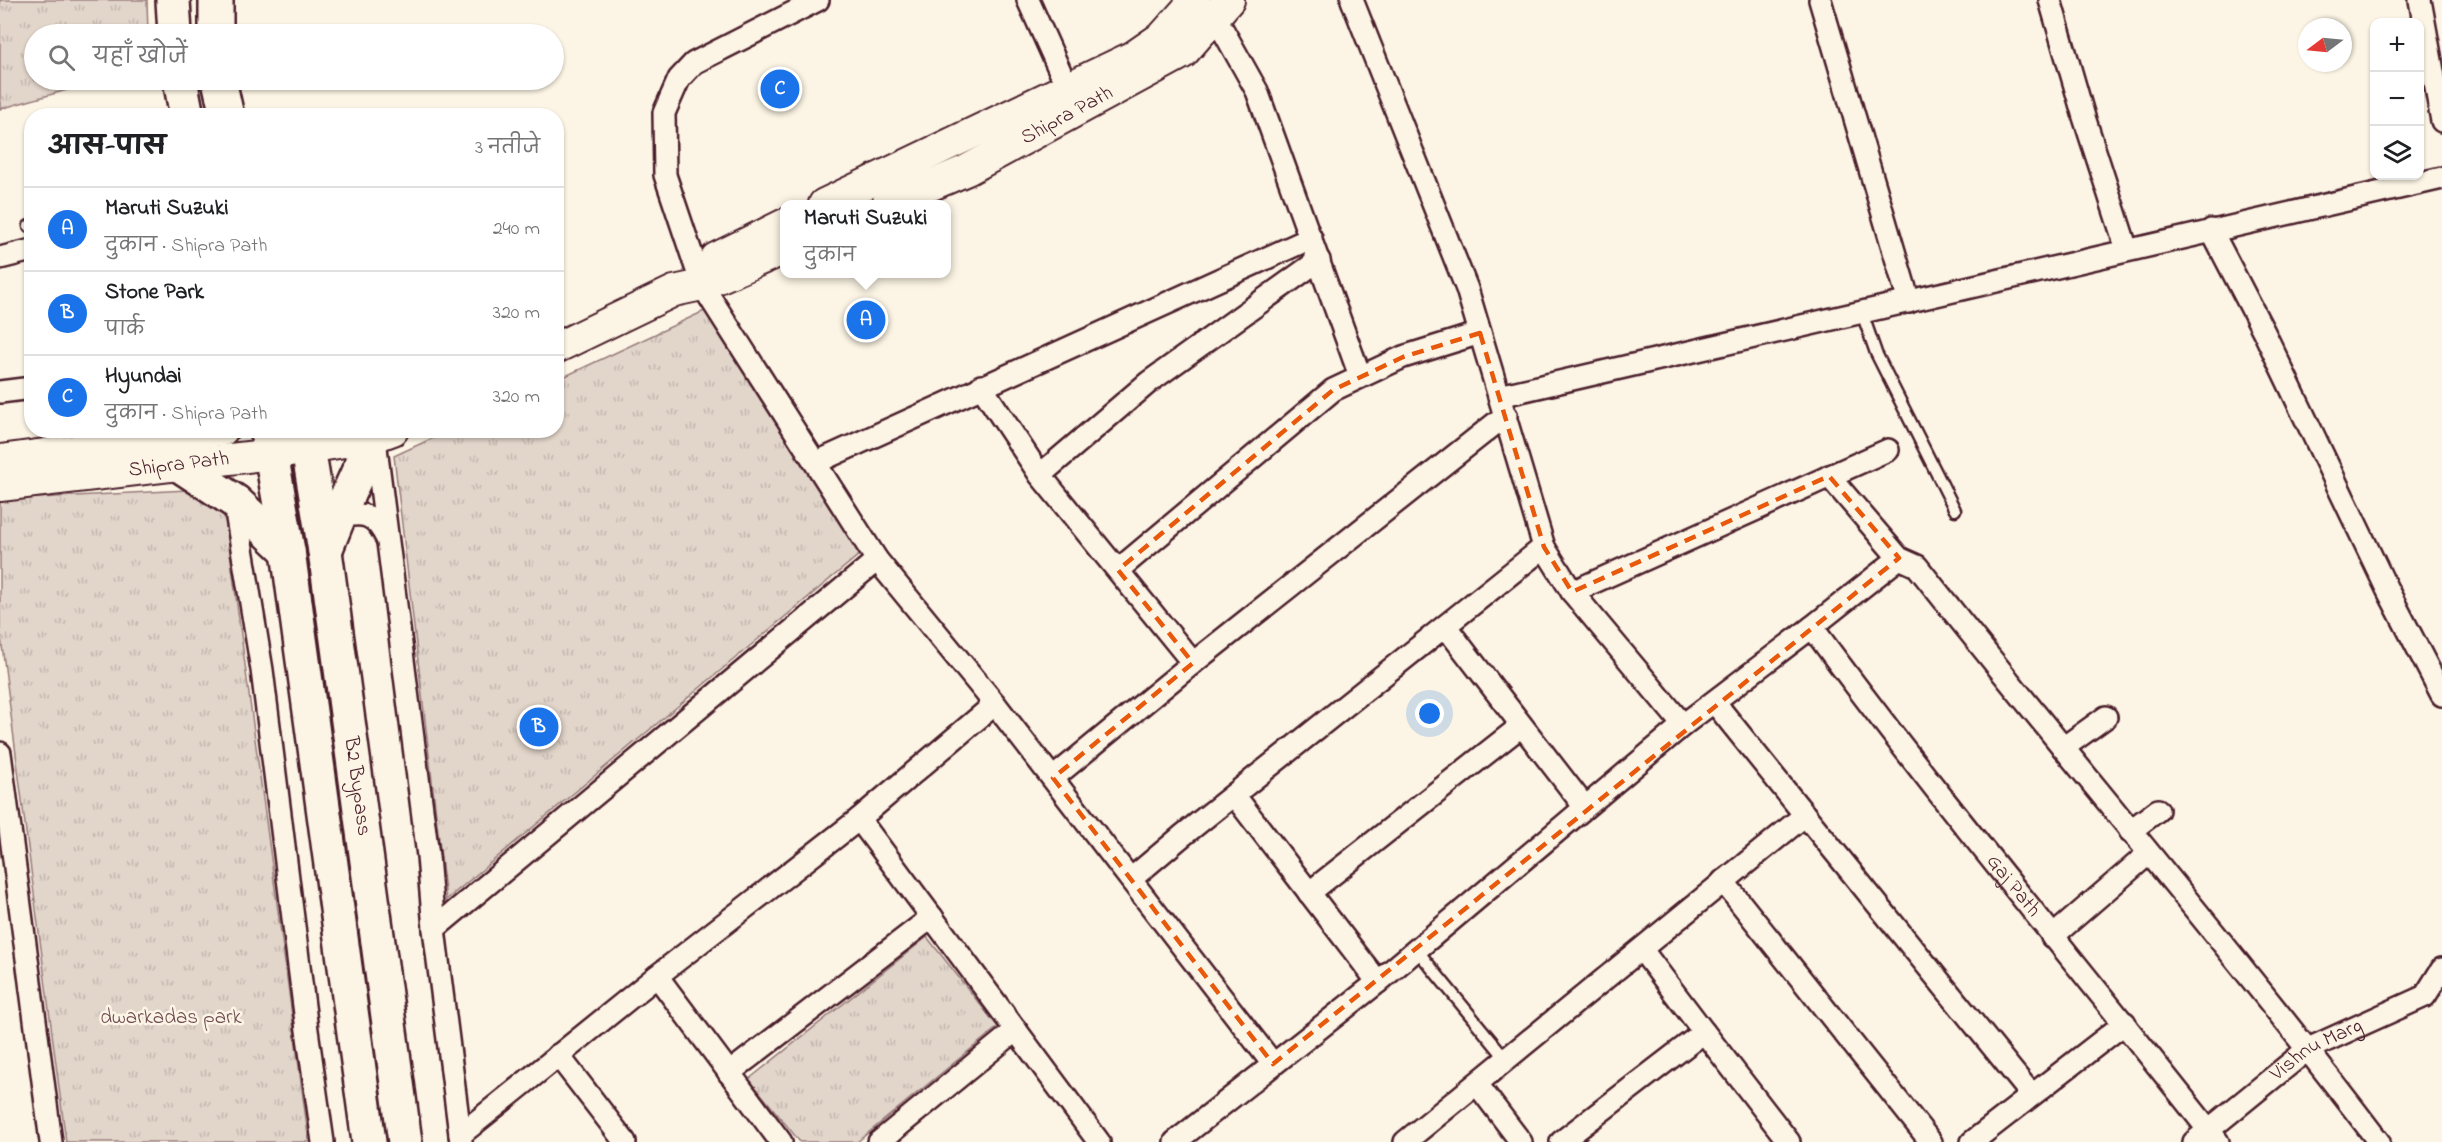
<!DOCTYPE html>
<html lang="hi">
<head>
<meta charset="utf-8">
<style>
	body { margin:0; font-family:"Indie Flower","Playpen Sans Deva",sans-serif; background:#f2f2f2; color:#202124 }
	.controls { position:absolute; right:18px; top:18px; display:grid; overflow:hidden; border-radius:12px; box-shadow:0 2px 4px #0004 }
	.controls button { width:54px; height:54px; display:grid; place-items:center; padding:0; border:0; border-bottom:2px solid #e0e0e0; background:#fff; color:#202124; font:30px sans-serif }
	.compass { position:absolute; left:2298px; top:18px; width:54px; height:54px; border-radius:50%; background:#fff; box-shadow:0 2px 4px #0004; rotate:254deg }
	.you { position:absolute; left:1430px; top:714px; width:21px; height:21px; margin:-15px; border:4px solid #fff; border-radius:50%; background:#1a73e8; box-shadow:0 0 0 9px #1a73e833 }
	.badge { display:grid; place-items:center; width:39px; height:39px; border-radius:50%; background:#1a73e8; color:#fff; font-size:20px; font-weight:700 }
	.pin { position:absolute; translate:-50% -50%; border:3px solid #fff; box-shadow:0 2px 6px #0006 }
	.popup { position:absolute; left:780px; top:200px; width:171px; height:78px; box-sizing:border-box; display:grid; place-content:center; border-radius:12px; background:#fff; filter:drop-shadow(0 2px 4px #0005); font-size:20px; white-space:nowrap; color:#757577 }
	.popup b { font-size:22px; color:#202124 }
	.popup::after { content:''; position:absolute; left:50%; top:100%; margin-left:-12px; border:12px solid transparent; border-top-color:#fff }
	.list { margin:0; padding:0; list-style:none }
	h2 { display:flex; justify-content:space-between; align-items:center; height:78px; margin:0; padding:0 24px; font-size:26px }
	h2 small { font-size:20px; font-weight:400; color:#757577 }
	.list li { display:grid; grid-template-columns:39px 1fr auto; gap:18px; align-items:center; box-sizing:border-box; height:84px; padding:0 24px; border-top:2px solid #e0e0e0 }
	.list b { display:block; font-size:22px; white-space:nowrap }
	.list p { margin:0; font-size:20px; white-space:nowrap; color:#757577 }
	.list em { font-size:20px; font-style:normal; color:#757577 }
	.icon { flex:none; width:33px; height:33px; fill:none; stroke:currentColor; stroke-width:2; stroke-linecap:round; stroke-linejoin:round }
	.map { position:relative; flex:none; width:2442px; height:1142px; overflow:hidden }
	.search { position:absolute; background:#fff; box-shadow:0 2px 4px #0004; left:24px; top:24px; width:540px; height:66px; display:flex; align-items:center; gap:15px; box-sizing:border-box; padding:0 21px; border-radius:33px; color:#757577; font-size:22px }
	.panel { position:absolute; background:#fff; box-shadow:0 2px 4px #0004; left:24px; top:108px; width:540px; height:330px; border-radius:24px }
	.map>svg:first-child { display:block }
	.park { fill:url(#park-tufts); stroke:#967a7a; stroke-width:1.5 }
	.lines { fill:none; stroke-linecap:round; stroke-linejoin:round }
	.lane-casing { stroke:#4a1f2b; stroke-width:15 }
	.street-casing { stroke:#4a1f2b; stroke-width:26 }
	.secondary-casing { stroke:#4a1f2b; stroke-width:34 }
	.primary-casing { stroke:#4a1f2b; stroke-width:38 }
	.lane { stroke:#fcf5e5; stroke-width:10 }
	.street { stroke:#fcf5e5; stroke-width:21 }
	.secondary { stroke:#fcf5e5; stroke-width:30 }
	.primary { stroke:#fcf5e5; stroke-width:33 }
	.marked { fill:none; stroke:#e8590c; stroke-width:4.5; stroke-dasharray:12 8; stroke-linejoin:round }
	.labels { text-anchor:middle; dominant-baseline:central; stroke-width:5; stroke-linejoin:round; paint-order:stroke }
	.street-label { font-size:21px; fill:#4a1f2b; stroke:#fcf5e5 }
	.park-label { font-size:21px; fill:#704c53; stroke:#fcf5e5 }
</style>
</head>
<body>
<div class="map">
<svg width="2442" height="1142" viewBox="0 0 2442 1142">
	<defs>
		<pattern id="park-tufts" width="24" height="20" patternUnits="userSpaceOnUse" patternTransform="scale(1.5)"><rect width="24" height="20" fill="#e2d5ca"/><path d="M3 7l-1-3M5 7V3M7 7l1-3M15 17l-1-3M17 17v-4M19 17l1-3" fill="none" stroke="#c3b6ae"/></pattern>
	</defs>
	<rect width="100%" height="100%" fill="#fcf5e5"/>
	<filter id="ink" filterUnits="userSpaceOnUse"><feTurbulence type="fractalNoise" baseFrequency=".0167" numOctaves="2"/><feDisplacementMap in="SourceGraphic" scale="12" xChannelSelector="R" yChannelSelector="G"/><feConvolveMatrix kernelMatrix="1 2 1 2 8 2 1 2 1" color-interpolation-filters="sRGB"/></filter>
	<g filter="url(#ink)">
		<path class="park" d="M 0,0 L 147,0 L 148,34 L 34,34 L 34,80 L 102,80 L 0,109 Z
			M 715,306 L 860,554 L 446,900 L 394,456 L 448,431 L 556,430 L 557,380 Z
			M 187,490 L 225,515 L 309,1142 L 66,1142 L 0,630 L 0,500 Z
			M 927,937 L 998,1027 L 857,1142 L 800,1142 L 749,1079 Z"/>
		<g class="lines">
			<g class="lane-casing">
				<path id="lane" d="M 29,226 L 32,225
					M 1862,313 L 1876,353 L 1955,510
					M 1416,949 L 1507,1060"/>
			</g>
			<g class="street-casing">
				<g id="street">
					<path d="M 818,0 L 694,63 L 679,79 L 664,113 L 665,175 L 702,285 L 877,560 L 995,704 L 1273,1064"/>
					<path d="M 1028,0 L 1072,98"/>
					<path d="M 1352,0 L 1467,289 L 1544,547 L 1572,592 L 1683,725"/>
					<path d="M 1820,0 L 1909,302"/>
					<path d="M 2050,0 L 2084,117 L 2127,250"/>
					<path d="M 2420,0 L 2442,121"/>
					<path d="M 1215,16 L 1257,91 L 1360,376"/>
					<path d="M 2211,230 L 2264,332 L 2387,589 L 2442,695"/>
					<path d="M 0,258 L 32,250"/>
					<path d="M 981,386 L 1040,475 L 1193,663"/>
					<path d="M 0,392 L 32,388"/>
					<path d="M 1499,396 L 2442,178"/>
					<path d="M 375,440 L 428,856 L 434,929 L 461,1142"/>
					<path d="M 817,462 L 1311,238"/>
					<path d="M 1040,475 L 1149,382 L 1319,260"/>
					<path d="M 1829,476 L 1899,558 L 1917,566 C 2069,759 2230,946 2379,1142"/>
					<path d="M 236,502 L 237,518 L 262,670 L 307,1030 L 323,1142"/>
					<path d="M 338,518 C 364,511 375,514 387,539"/>
					<path d="M 1118,570 L 1333,390 L 1403,357 L 1480,333"/>
					<path d="M 1572,592 L 1888,450"/>
					<path d="M 1446,627 L 1584,806"/>
					<path id="s1" d="M 1812,627 C 1942,804 2083,970 2218,1142"/>
					<path d="M 2063,748 L 2106,717"/>
					<path d="M 0,753 L 51,1142"/>
					<path d="M 1053,778 L 1193,663 L 1506,415"/>
					<path d="M 1234,795 L 1378,982"/>
					<path d="M 1805,815 L 2031,1094"/>
					<path d="M 859,819 L 1099,1142"/>
					<path d="M 2130,831 L 2158,810"/>
					<path d="M 1131,879 L 1182,836 L 1544,547"/>
					<path d="M 1723,881 L 1931,1142"/>
					<path d="M 1309,893 L 1521,726"/>
					<path d="M 434,929 L 877,560"/>
					<path d="M 2052,937 L 2148,854"/>
					<path d="M 1642,950 L 1704,1032"/>
					<path d="M 657,976 L 781,1142"/>
					<path d="M 558,1055 L 625,1142"/>
					<path d="M 729,1073 L 932,917"/>
					<path d="M 1477,1084 L 1521,1142"/>
					<path d="M 460,1135 L 657,976 L 859,819 L 995,704"/>
					<path d="M 879,1142 L 1016,1030"/>
					<path d="M 1175,1142 L 1378,982 L 1683,725 L 1812,627 L 1899,558"/>
					<path d="M 1405,1142 L 1805,815 L 1715,703"/>
					<path d="M 1561,1142 L 1704,1032 L 1789,1142"/>
					<path d="M 1972,1142 L 2125,1023"/>
					<path id="s2" d="M 2194,1142 L 2308,1049 L 2425,996 L 2442,969"/>
				</g>
			</g>
			<g class="secondary-casing">
				<g id="secondary">
					<path d="M 824,204 L 1134,56 L 1163,36 L 1195,0"/>
					<path id="s3" d="M 887,204 L 967,170 L 1183,53 L 1229,0"/>
					<path d="M 716,258 L 785,224"/>
					<path d="M 556,348 L 674,291 L 702,285 L 785,249"/>
					<path d="M 0,460 L 223,430"/>
					<path id="s4" d="M 0,486 L 272,454 L 374,437 L 393,430"/>
				</g>
			</g>
			<g class="primary-casing">
				<g id="primary">
					<path d="M 173,0 L 175,34"/>
					<path d="M 216,34 L 216,0"/>
					<path d="M 180,80 L 187,116"/>
					<path d="M 219,80 L 227,116"/>
					<path d="M 267,430 L 288,551 L 369,1142"/>
					<path id="s5" d="M 305,430 L 325,551 L 405,1142"/>
					<path d="M 170,438 L 177,430"/>
					<path d="M 178,464 L 236,502 L 288,551"/>
					<path d="M 325,551 L 345,501 L 374,437"/>
				</g>
			</g>
			<use href="#lane" class="lane"/>
			<use href="#street" class="street"/>
			<use href="#secondary" class="secondary"/>
			<use href="#primary" class="primary"/>
		</g>
	</g>
	<path class="marked" d="M 1480,333 L 1544,547 L 1572,592 L 1829,476 L 1899,558 L 1273,1064 L 1053,778 L 1193,663 L 1118,570 L 1333,390 L 1403,357 Z"/>
	<g class="labels">
		<g class="street-label">
			<text stroke="none"><textPath href="#s3" startOffset="201">Shipra Path</textPath></text>
			<text stroke="none"><textPath href="#s4" startOffset="180">Shipra Path</textPath></text>
			<text stroke="none"><textPath href="#s5" startOffset="360">B2 Bypass</textPath></text>
			<text stroke="none"><textPath href="#s1" startOffset="328">Gaj Path</textPath></text>
			<text stroke="none"><textPath href="#s2" startOffset="154">Vishnu Marg</textPath></text>
		</g>
		<g class="park-label">
			<text x="171" y="1018">dwarkadas park</text>
		</g>
	</g>
</svg>
<div class="controls">
<button>+</button>
<button>−</button>
<button><svg class="icon" aria-label="layers" viewBox="0 0 24 24"><path d="M12 4l9 5-9 5-9-5zM3 14l9 5 9-5"/></svg></button>
</div>
<svg class="compass" viewBox="-18 -18 36 36"><path d="M0-13l5 13h-10z" fill="#e53935"/><path d="M0 13l5-13h-10z" fill="#757577"/></svg>
<div class="you"></div>
<div class="pin badge" style="left:866px;top:320px">A</div>
<div class="popup"><b>Maruti Suzuki</b>दुकान</div>
<div class="pin badge" style="left:539px;top:727px">B</div>
<div class="pin badge" style="left:780px;top:89px">C</div>
<div class="search"><svg class="icon" aria-label="search" viewBox="0 0 24 24"><circle cx="10" cy="10" r="6"/><path d="M15 15l6 6"/></svg>यहाँ खोजें</div>
<section class="panel">
<h2>आस-पास<small>3 नतीजे</small></h2>
<ul class="list">
<li><span class="badge">A</span><div><b>Maruti Suzuki</b><p>दुकान · Shipra Path</p></div><em>240 m</em></li>
<li><span class="badge">B</span><div><b>Stone Park</b><p>पार्क</p></div><em>320 m</em></li>
<li><span class="badge">C</span><div><b>Hyundai</b><p>दुकान · Shipra Path</p></div><em>320 m</em></li>
</ul>
</section>
</div>
</body>
</html>
